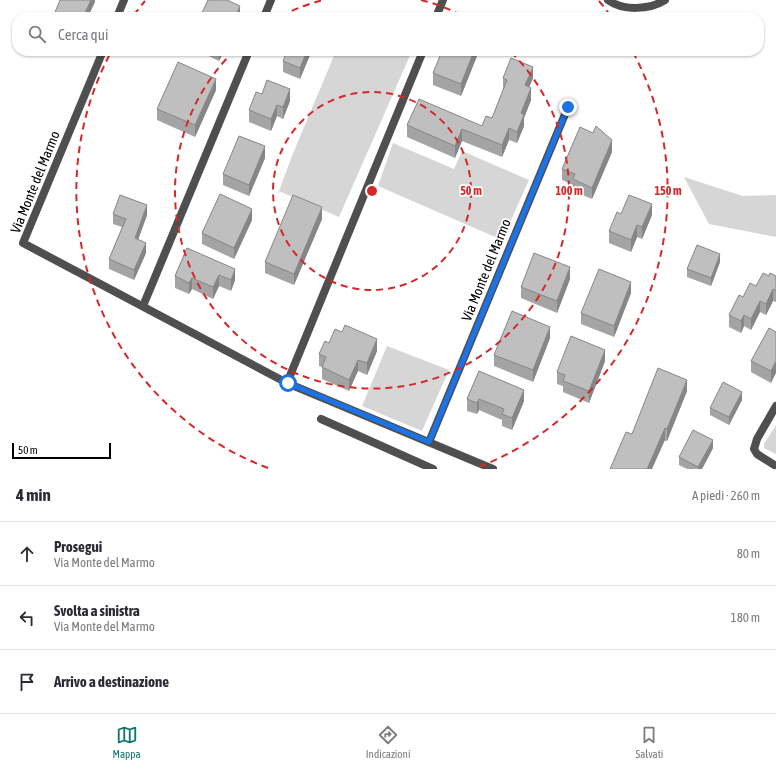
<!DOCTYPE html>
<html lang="it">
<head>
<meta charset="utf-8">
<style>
	body { margin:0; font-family:"Asap Condensed",sans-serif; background:#f7f7f7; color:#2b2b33 }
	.scale { position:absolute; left:12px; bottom:10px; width:99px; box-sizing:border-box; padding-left:4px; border:2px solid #000; border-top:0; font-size:11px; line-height:14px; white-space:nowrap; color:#000; -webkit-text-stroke:3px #fff; paint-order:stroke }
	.stop { position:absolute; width:12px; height:12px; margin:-9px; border:3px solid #1a73e8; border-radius:50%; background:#fff }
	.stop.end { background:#1a73e8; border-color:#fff; box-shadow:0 1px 4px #0008 }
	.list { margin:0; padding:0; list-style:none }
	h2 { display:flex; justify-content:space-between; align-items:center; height:52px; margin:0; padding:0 16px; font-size:17px }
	h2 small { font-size:13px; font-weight:400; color:#7c7c81 }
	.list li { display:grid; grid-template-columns:26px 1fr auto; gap:12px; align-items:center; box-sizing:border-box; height:64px; padding:0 16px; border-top:1px solid #e1e1e2 }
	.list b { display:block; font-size:15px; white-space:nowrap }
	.list p { margin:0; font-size:13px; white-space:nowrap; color:#7c7c81 }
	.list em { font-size:13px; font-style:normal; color:#7c7c81 }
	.icon { flex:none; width:22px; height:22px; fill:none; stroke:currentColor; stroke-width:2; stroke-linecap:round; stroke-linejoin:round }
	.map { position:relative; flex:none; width:776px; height:469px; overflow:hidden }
	.search { position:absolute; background:#fff; box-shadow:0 1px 3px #0004; left:12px; right:12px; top:12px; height:44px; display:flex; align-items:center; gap:10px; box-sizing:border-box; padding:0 14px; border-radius:16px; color:#7c7c81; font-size:15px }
	.sheet { height:244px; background:#fff }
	nav { display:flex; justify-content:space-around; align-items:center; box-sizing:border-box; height:56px; border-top:1px solid #e1e1e2; background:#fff; font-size:11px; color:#7c7c81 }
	nav a { display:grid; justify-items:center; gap:2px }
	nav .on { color:#0f766e }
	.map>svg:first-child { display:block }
	.green { fill:#d6d6d6 }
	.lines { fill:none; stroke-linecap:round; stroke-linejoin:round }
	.service { stroke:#4f4f4f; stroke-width:8 }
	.minor { stroke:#4f4f4f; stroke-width:8 }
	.wall { fill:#a4a4a4 }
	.shaded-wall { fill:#868686 }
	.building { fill:#bfbfbf; stroke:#868686 }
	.route { stroke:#1a73e8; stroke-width:5 }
	.ring { fill:none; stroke:#d62828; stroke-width:2; stroke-dasharray:7 5 }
	.labels { text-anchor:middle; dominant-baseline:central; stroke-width:3.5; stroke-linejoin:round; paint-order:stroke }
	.street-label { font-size:14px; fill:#000; stroke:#fff }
	.centre { fill:#d62828; stroke:#fff; stroke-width:2 }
	.ring-label { font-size:12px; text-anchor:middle; font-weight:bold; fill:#d62828; stroke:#fff; stroke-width:3.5; stroke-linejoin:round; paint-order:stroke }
</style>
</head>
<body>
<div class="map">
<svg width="776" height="469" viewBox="0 0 776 469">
	<rect width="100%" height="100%" fill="#fff"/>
	<path class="green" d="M 336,51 L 412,51 L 339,217 L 279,191 L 292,156 Z
		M 393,143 L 454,169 L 462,151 L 529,180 L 502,240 L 378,186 Z
		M 684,177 L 743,196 L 776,195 L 776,237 L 709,224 Z
		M 387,346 L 449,370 L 422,431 L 362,406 Z
		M 776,425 L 776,454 L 764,448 L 764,444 Z"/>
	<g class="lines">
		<path class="service" d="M 429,442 L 568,107"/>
		<path class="minor" d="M 608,0 C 623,11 649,10 665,0
			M 117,17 L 124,0
			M 264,17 L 271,0
			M 436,17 L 443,0
			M 103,51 L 23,243 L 287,383 L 493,469
			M 143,306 L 249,51
			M 287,383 L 423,51
			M 776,406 L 757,439 L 754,449 L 757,454 L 776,466
			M 321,419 L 433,469"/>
	</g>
	<path class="wall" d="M 198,51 L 224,51 L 219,61 Z
		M 310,51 L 310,55 L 300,79 L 283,72 L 283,61 Z
		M 479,51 L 461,96 L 433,85 L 433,73 Z
		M 503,78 L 533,78 L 529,87 L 531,100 L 524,118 L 524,126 L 517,143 L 509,140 L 502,157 L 462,141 L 455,158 L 407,137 L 407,125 L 482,126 L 492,118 L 503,90 Z
		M 216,90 L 195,137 L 157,120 L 157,109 Z
		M 262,94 L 290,101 L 283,119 L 277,116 L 271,131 L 249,122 L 249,110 Z
		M 612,152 L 592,199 L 573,191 L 573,185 L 562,180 L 562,169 Z
		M 265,158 L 249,196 L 223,185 L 223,174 Z
		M 113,214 L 147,215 L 138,240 L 146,253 L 134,280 L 109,269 L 109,259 L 122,227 L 113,224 Z
		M 621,214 L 652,215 L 642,239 L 637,237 L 631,252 L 609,243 L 609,231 Z
		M 322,219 L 294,285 L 265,273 L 265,262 Z
		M 252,220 L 234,259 L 202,244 L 202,233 Z
		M 187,248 L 235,280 L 231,291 L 219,286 L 213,299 L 192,289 L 189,294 L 175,288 L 175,276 Z
		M 720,262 L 711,286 L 687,277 L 687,269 Z
		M 769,276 L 776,276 L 776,302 L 773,301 L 766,315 L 760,312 L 751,330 L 744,326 L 741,333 L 729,327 L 729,315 L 756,286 Z
		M 570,279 L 557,313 L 521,298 L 521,287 Z
		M 631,293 L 614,337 L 581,324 L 581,313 Z
		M 776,332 L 771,383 L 751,372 L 751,361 Z
		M 550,338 L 533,382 L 494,366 L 494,355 Z
		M 329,343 L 377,351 L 367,375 L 358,371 L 349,391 L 322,379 L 322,367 L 319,366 L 319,354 Z
		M 605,361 L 589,403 L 563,392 L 563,386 L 557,384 L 557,372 Z
		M 479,371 L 524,401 L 512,430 L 502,426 L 502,420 L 479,410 L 477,414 L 467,411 L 467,399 Z
		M 687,391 L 667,441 L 632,434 Z
		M 742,400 L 729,425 L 710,415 L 710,408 Z
		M 713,448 L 702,469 L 687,469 L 679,465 L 679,457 Z"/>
	<path class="shaded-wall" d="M 91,0 L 95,0 L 95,2 L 88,17 L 83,17 Z
		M 240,6 L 240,17 L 235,17 Z
		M 219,51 L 224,51 L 219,61 Z
		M 307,51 L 310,51 L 310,55 L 300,79 L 300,68 Z
		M 474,51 L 479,51 L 461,96 L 461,84 Z
		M 533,67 L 533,78 L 525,97 L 525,85 Z
		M 216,79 L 216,90 L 195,137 L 195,125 Z
		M 531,88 L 531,100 L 524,118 L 524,126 L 517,143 L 517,132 L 521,113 Z
		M 290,89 L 290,101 L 283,119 L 283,107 Z
		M 277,105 L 277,116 L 271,131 L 271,119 Z
		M 509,128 L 509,140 L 502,157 L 502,145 Z
		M 462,129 L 462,141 L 455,158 L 455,146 Z
		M 612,140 L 612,152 L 592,199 L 592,188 Z
		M 265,146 L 265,158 L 249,196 L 249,185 Z
		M 652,204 L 652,215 L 642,239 L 642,227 Z
		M 147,205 L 147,215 L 135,248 L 135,238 Z
		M 322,207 L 322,219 L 294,285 L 294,274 Z
		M 252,209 L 252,220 L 234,259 L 234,248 Z
		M 637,225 L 637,237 L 631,252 L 631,240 Z
		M 146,243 L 146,253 L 134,280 L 134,270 Z
		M 720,254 L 720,262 L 711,286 L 711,278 Z
		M 570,267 L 570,279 L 557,313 L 557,301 Z
		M 235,269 L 235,280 L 231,291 L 231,280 Z
		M 219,275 L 219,286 L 213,299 L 213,287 Z
		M 192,278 L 192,289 L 189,294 L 189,283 Z
		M 631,282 L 631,293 L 614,337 L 614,326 Z
		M 773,289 L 773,301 L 766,315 L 766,304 Z
		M 760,301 L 760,312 L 751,330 L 751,319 Z
		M 744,315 L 744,326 L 741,333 L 741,321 Z
		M 550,327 L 550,338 L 533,382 L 533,370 Z
		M 377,339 L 377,351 L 367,375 L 367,363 Z
		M 605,350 L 605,361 L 589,403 L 589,391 Z
		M 358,360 L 358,371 L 349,391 L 349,380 Z
		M 776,361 L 776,373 L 771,383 L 771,371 Z
		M 687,380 L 687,391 L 667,441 L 667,429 Z
		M 524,390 L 524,401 L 512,430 L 512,418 Z
		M 742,392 L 742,400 L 729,425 L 729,417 Z
		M 479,399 L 479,410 L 477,414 L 477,403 Z
		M 665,428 L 665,440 L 652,469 L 647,469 Z
		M 713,440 L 713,448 L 702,469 L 698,469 L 698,467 Z"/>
	<path class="building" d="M 60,0 L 91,0 L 83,17 L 53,17 Z
		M 208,0 L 227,0 L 240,6 L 235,17 L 200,17 Z
		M 287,51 L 307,51 L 300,68 L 283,61 Z
		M 442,51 L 474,51 L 461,84 L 433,73 Z
		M 511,58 L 533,67 L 525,85 L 531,88 L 521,113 L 524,115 L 517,132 L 509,128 L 502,145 L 462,129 L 455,146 L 407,125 L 419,99 L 482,126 L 486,116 L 492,118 L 507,80 L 503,78 Z
		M 178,62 L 216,79 L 195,125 L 157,109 Z
		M 267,80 L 290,89 L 283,107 L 277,105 L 271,119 L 249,110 L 256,92 L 262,94 Z
		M 596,126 L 612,140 L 592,188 L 573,179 L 575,174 L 562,169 L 580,127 L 593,133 Z
		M 239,136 L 265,146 L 249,185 L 223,174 Z
		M 220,194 L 252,209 L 234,248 L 202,233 Z
		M 120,195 L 147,205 L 135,238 L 146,243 L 134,270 L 109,259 L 126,219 L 113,214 Z
		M 293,195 L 322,207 L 294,274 L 265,262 Z
		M 629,195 L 652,204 L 642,227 L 637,225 L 631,240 L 609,231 L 617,212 L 621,214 Z
		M 697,245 L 720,254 L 711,278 L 687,269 Z
		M 187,248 L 235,269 L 231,280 L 219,275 L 213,287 L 192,278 L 189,283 L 175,276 Z
		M 534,253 L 570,267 L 557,301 L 521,287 Z
		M 599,269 L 631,282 L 614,326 L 581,313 Z
		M 763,273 L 769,276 L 770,273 L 776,276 L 776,291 L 773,289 L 766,304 L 760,301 L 751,319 L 744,315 L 741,321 L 729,315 L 739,295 L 743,297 L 750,283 L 756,286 Z
		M 512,311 L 550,327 L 533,370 L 494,355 Z
		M 345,325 L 377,339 L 367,363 L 358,360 L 349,380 L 322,367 L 326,357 L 319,354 L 325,341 L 329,343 L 335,329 L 342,332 Z
		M 769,328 L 776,332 L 776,361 L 771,371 L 751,361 Z
		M 571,336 L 605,350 L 589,391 L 563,381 L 565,375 L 557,372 Z
		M 658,368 L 687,380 L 667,429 L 665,428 L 647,469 L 610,469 L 626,432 L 632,434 Z
		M 479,371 L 524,390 L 512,418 L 502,414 L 504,409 L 479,399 L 477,403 L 467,399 Z
		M 723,382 L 742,392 L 729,417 L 710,408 Z
		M 693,430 L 713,440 L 698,467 L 679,457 Z"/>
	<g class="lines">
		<path class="route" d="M 288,383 L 429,442 L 568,107"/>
	</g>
	<g class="ring">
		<circle cx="372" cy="191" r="99"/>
		<path d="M281 16A197 197 0 0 1 323 0M421 0A197 197 0 0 1 463 16M511 52A197 197 0 1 1 233 52"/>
		<path d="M268 468A296 296 0 0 1 111 52M134 15A296 296 0 0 1 145 1M599 1A296 296 0 0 1 610 15M633 52A296 296 0 0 1 476 468"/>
	</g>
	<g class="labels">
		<g class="street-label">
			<text transform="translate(35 182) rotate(-68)">Via Monte del Marmo</text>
			<text transform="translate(486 270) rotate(-68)">Via Monte del Marmo</text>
		</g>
	</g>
	<circle cx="372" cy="191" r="6" class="centre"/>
	<g class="ring-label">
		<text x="471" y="195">50 m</text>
		<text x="569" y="195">100 m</text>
		<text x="668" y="195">150 m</text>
	</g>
</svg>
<div class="scale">50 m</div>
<div class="stop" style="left:288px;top:383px"></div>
<div class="stop end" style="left:568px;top:107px"></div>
<div class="search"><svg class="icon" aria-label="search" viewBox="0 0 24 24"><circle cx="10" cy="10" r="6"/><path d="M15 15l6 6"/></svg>Cerca qui</div>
</div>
<section class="sheet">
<h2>4 min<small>A piedi · 260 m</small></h2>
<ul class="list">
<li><svg class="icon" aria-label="ahead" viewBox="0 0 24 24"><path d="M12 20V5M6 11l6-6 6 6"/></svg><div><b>Prosegui</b><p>Via Monte del Marmo</p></div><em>80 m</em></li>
<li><svg class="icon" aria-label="left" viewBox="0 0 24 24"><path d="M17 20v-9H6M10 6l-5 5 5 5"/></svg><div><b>Svolta a sinistra</b><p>Via Monte del Marmo</p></div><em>180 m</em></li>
<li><svg class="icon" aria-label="arrive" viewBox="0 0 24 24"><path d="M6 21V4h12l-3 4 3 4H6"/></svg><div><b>Arrivo a destinazione</b></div></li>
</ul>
</section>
<nav>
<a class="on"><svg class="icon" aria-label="map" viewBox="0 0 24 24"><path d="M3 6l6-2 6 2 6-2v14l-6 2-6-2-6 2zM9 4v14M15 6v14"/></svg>Mappa</a>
<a><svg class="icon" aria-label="directions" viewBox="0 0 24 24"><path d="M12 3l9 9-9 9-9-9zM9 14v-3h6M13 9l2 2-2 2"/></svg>Indicazioni</a>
<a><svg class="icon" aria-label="saved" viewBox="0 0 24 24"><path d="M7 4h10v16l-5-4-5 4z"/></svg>Salvati</a>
</nav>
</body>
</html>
